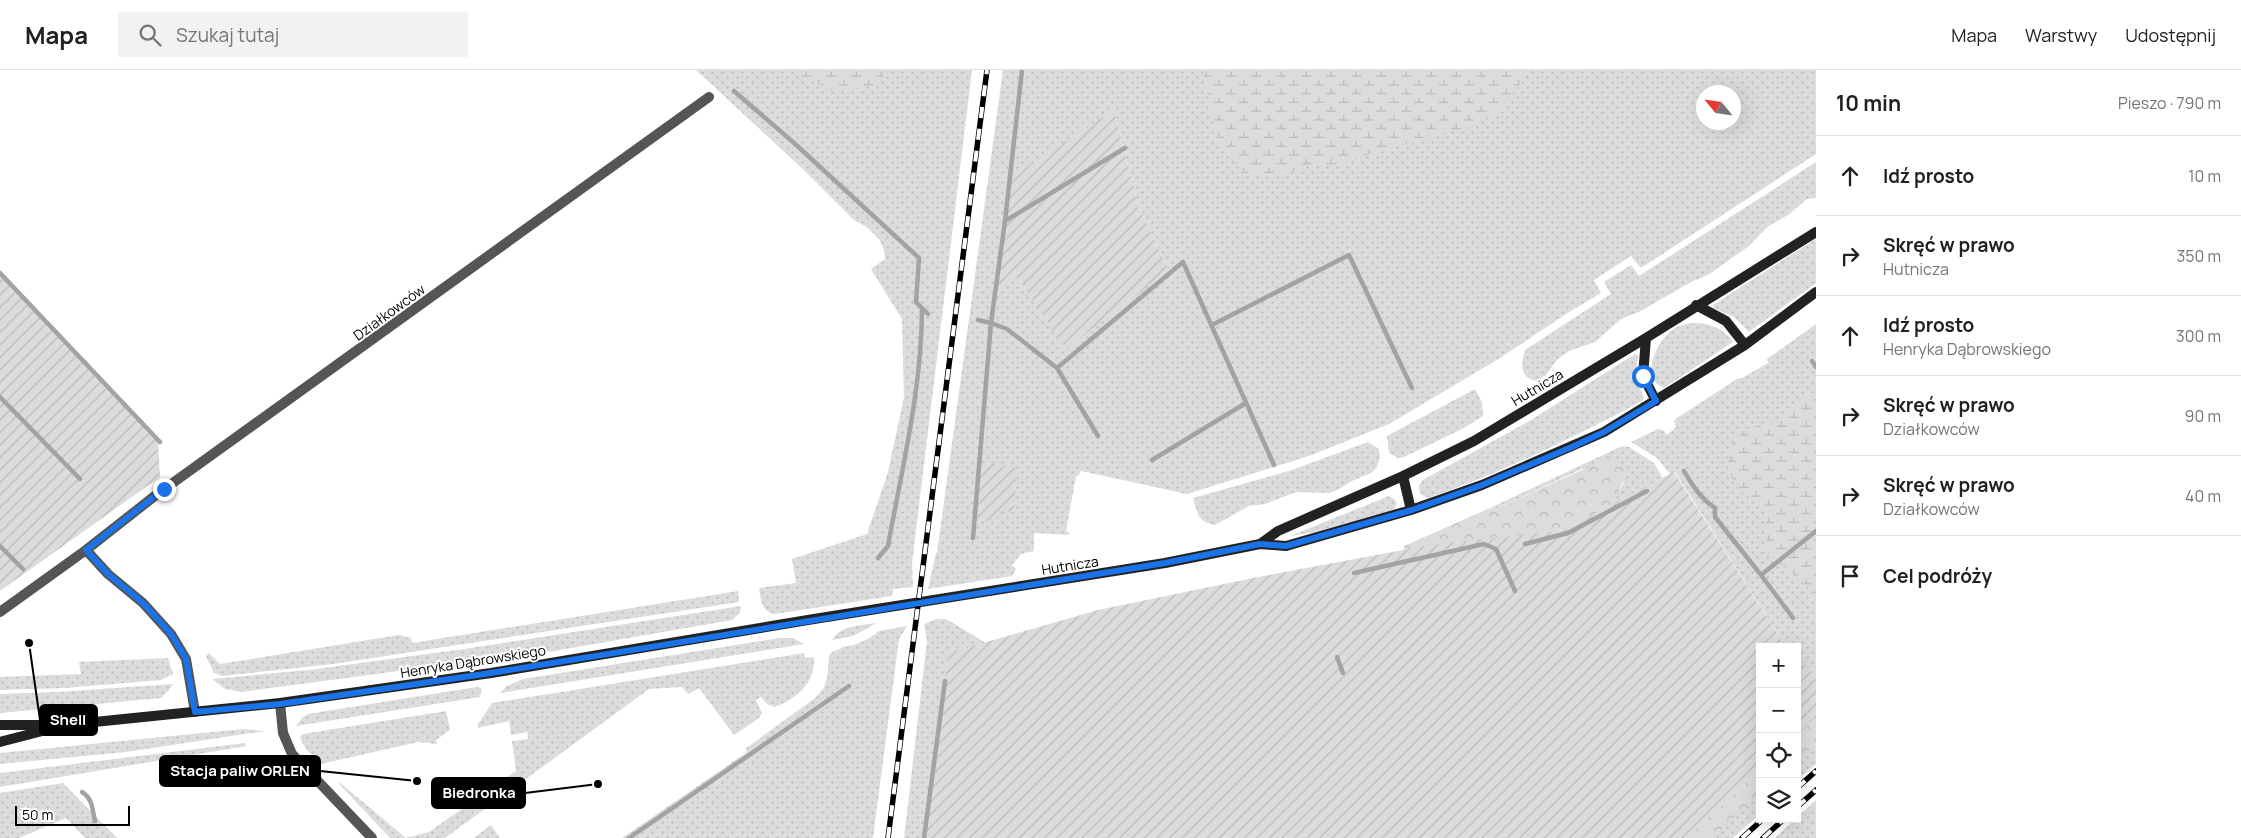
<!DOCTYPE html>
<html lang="pl">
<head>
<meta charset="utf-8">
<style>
	body { margin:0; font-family:Manrope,sans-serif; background:#f2f2f2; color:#202124 }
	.controls { position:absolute; right:15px; bottom:15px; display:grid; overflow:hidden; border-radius:0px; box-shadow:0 5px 20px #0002 }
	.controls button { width:45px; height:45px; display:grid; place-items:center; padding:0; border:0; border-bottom:1px solid #e0e0e0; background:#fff; color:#202124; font:25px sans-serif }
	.compass { position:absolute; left:1696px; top:15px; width:45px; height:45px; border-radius:50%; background:#fff; box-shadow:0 5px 20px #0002; rotate:299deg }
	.scale { position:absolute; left:15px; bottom:12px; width:115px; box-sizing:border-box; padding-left:5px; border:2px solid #000; border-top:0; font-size:14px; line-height:18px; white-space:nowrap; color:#000; -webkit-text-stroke:4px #fff; paint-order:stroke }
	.stop { position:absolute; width:15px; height:15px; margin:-11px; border:4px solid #1a73e8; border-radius:50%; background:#fff }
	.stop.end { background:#1a73e8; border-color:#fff; box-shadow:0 1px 5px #0008 }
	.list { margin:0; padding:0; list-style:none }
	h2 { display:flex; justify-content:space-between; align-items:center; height:65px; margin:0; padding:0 20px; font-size:21px }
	h2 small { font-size:16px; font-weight:400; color:#757577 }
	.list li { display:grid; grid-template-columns:32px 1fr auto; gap:15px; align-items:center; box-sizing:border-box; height:80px; padding:0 20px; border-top:1px solid #e0e0e0 }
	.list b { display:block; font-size:19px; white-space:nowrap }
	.list p { margin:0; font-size:16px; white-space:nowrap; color:#757577 }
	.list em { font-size:16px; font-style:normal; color:#757577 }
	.icon { flex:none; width:28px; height:28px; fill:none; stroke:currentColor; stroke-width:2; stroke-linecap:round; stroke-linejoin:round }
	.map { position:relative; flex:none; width:1816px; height:768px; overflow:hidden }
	header { display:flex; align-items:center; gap:30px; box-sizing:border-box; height:70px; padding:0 25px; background:#fff; border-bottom:1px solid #e0e0e0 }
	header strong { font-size:24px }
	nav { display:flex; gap:28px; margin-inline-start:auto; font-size:18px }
	.search { width:350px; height:45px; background:#f2f2f2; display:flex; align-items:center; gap:12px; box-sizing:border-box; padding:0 18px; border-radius:0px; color:#757577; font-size:19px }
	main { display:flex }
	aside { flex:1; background:#fff }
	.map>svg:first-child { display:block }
	.grass { fill:url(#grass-dots); fill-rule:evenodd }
	.forest { fill:url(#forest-crowns) }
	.wetland { fill:url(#wetland-marsh) }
	.garden { fill:url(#garden-furrows) }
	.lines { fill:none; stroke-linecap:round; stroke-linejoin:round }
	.stream { stroke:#a3a3a3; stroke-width:4.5 }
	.minor { stroke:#555; stroke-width:10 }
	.secondary { stroke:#222; stroke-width:10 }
	.rail-casing { stroke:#000; stroke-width:5.5 }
	.rail { stroke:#fff; stroke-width:4; stroke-dasharray:11; stroke-linecap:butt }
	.route { stroke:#1a73e8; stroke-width:6 }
	.labels { text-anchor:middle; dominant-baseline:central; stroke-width:4; stroke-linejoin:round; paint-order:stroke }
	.street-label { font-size:14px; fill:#000; stroke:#fff }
	.leader { fill:none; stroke:#000; stroke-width:2 }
	.callout-dot { fill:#000; stroke:#fff; stroke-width:2 }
	.callout { fill:#000; stroke:#000; stroke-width:2 }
	.callout-label { font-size:15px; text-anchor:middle; font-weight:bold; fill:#fff }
</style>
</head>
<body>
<header>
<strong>Mapa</strong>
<div class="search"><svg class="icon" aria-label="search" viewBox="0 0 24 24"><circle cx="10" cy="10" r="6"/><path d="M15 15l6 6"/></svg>Szukaj tutaj</div>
<nav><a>Mapa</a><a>Warstwy</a><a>Udostępnij</a></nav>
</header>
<main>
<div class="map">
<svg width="1816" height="768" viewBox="0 0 1816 768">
	<defs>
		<pattern id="grass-dots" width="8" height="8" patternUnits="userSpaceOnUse" patternTransform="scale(1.25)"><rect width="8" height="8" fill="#dcdcdc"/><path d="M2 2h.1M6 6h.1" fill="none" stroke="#bbb" stroke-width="1.8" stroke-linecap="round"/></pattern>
		<pattern id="forest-crowns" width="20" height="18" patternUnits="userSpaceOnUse" patternTransform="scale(1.25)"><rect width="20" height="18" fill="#dcdcdc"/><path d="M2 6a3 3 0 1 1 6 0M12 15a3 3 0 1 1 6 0" fill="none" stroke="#bbb"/></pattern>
		<pattern id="wetland-marsh" width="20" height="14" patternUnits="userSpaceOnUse" patternTransform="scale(1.25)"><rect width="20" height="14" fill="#dcdcdc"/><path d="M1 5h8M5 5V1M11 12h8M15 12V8" fill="none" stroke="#bbb"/></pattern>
		<pattern id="garden-furrows" width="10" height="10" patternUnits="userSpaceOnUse" patternTransform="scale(1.25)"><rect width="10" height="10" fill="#dcdcdc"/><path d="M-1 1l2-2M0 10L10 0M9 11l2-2" fill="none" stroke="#bbb"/></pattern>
	</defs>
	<rect width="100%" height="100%" fill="#fff"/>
	<path class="grass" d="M 696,0 L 972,0 L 912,493 L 913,517 L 893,519 L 892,526 L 775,544 C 761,542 761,529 759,518 L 796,513 L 792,489 L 867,464 L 888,402 L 904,327 L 902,249 L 871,199 L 885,189 L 884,180 L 879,169 L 868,158 L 854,150 L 806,102 Z
		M 1003,0 L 1816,0 L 1816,84 L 1641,198 L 1631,186 L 1594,210 L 1601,223 L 1566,244 L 1500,288 L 1389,354 L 1309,386 L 1187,424 L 1081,401 L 1078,406 L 1076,406 L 1066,461 L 1069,462 L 1069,465 L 1034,463 L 1034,481 L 1021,484 L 1012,495 L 1016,499 L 1012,506 L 928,519 L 936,483 L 937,483 ZM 1704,22 L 1734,22 L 1734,52 L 1704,52 ZM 1114,40 L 1138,135 L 1169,201 L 1066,278 L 1017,207 Z
		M 1816,92 L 1816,128 L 1807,129 L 1788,145 L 1767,157 L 1749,176 L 1708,205 L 1691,212 L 1639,242 L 1621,249 L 1595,272 L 1569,281 L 1558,289 L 1546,305 L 1537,311 C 1519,307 1521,295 1525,280 L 1611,224 L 1604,212 L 1631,195 L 1639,206 Z
		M 1816,169 L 1816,213 L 1749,262 L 1734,247 L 1713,238 L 1713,235 Z
		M 1690,253 C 1708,252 1723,257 1733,272 L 1664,318 C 1639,309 1657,271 1672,260 C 1677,256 1684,255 1690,253 Z
		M 1816,254 L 1816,606 L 1797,588 L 1797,577 L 1786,577 L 1675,402 L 1670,404 L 1657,388 L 1631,372 L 1658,359 L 1663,360 L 1667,365 L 1676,357 L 1674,351 L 1677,348 L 1737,309 L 1742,308 L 1768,293 L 1767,289 Z
		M 1635,284 L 1638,285 L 1636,308 L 1644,328 L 1642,331 C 1573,368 1503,402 1428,428 L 1420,424 L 1419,416 L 1423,410 L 1531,350 Z
		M 1475,319 L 1482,332 L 1483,346 L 1464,358 L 1404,387 L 1398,388 L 1389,383 L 1387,366 Z
		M 1368,372 L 1379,379 L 1380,387 L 1377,397 L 1371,403 L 1352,411 L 1339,419 L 1329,423 L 1296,422 L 1265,434 L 1249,436 L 1215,455 C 1198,452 1197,443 1193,428 L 1289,401 Z
		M 1622,376 L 1629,377 L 1654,393 L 1663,408 L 1616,433 L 1616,426 L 1624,412 L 1582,399 L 1496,439 L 1490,438 Z
		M 1389,426 L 1395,430 L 1397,433 L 1394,439 L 1390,441 L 1315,462 L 1290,466 Z
		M 738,521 L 739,532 L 333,594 L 222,606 L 214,603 L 206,586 L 209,583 L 220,594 L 399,565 L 411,568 L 412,573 Z
		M 741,536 L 740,543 L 732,550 L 468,596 L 436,596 L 241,622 L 225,619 L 212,609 L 309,600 L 471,578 Z
		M 937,549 L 946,549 L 986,573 L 948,584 L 924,768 L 904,768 L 927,571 L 924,554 Z
		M 877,553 L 853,566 L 832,570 C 841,555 862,555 877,553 Z
		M 907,556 L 899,569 L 873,768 L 622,768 L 747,682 L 745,679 L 815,628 L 824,618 L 827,608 L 829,586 L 831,583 L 843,577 L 854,575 L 868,569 L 879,561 Z
		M 780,568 L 793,568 L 804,574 L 500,623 L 507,616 L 523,609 Z
		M 804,583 L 805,588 L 814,587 L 814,590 C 814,614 797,628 775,637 L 767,634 L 761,627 L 756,630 L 762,643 L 759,648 L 734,665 L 699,618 L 688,624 L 682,617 L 649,619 L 445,768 L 390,768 L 340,715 L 339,712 L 406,768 L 429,762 L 516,701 L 512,671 L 528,669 L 527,662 L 511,665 L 509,651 L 478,658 L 478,654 L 492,633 Z
		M 168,588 L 173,604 L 161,610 L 65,618 L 0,620 L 0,607 L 81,604 L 79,592 Z
		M 173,614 L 169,620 L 161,628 L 0,643 L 0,624 L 57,622 Z
		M 477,617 L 482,619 L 480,627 L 296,656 L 302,648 L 308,644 Z
		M 446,641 L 450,660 L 436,670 L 437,674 L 418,672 L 321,694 C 313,683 306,684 300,667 L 303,664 Z
		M 1816,647 L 1816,694 L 1797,710 L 1797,664 Z
		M 243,659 L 265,661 L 126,682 L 0,694 L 0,683 Z
		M 245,673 L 246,676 L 0,717 L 0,703 Z
		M 1760,699 L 1760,744 L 1733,768 L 1687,768 Z
		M 63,713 L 117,768 L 85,768 L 66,748 L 19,768 L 0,768 L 0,723 Z
		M 1816,730 L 1816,768 L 1775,768 Z
		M 491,755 L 500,768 L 474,768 Z"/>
	<path class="forest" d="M 1609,388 C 1639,397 1617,414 1616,433 L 1564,460 L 1404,480 L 1404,476 L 1490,438 L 1496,439 Z
		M 1816,647 L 1816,674 L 1797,691 L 1797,664 Z
		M 1760,699 L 1760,725 L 1712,768 L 1687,768 Z"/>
	<path class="wetland" d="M 793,0 L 890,0 L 874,15 L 836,22 L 796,4 Z
		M 1203,0 L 1533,0 L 1495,42 L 1474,56 L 1369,84 L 1342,96 L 1313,95 L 1272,107 L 1245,103 L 1229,87 L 1214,56 Z
		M 1816,322 L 1816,524 L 1766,481 C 1766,467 1769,453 1763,439 C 1758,429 1743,425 1737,417 C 1726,404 1726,379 1737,367 C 1751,352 1765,358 1779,349 C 1793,340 1800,327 1816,322 Z"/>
	<path class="garden" d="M 1114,40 L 1138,135 L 1169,201 L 1066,279 L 1017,207 L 995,221 L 1012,107 Z
		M 0,204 L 158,368 L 160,407 L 0,521 Z
		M 979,390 L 1017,398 L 1014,442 L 998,441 L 997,452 L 975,449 Z
		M 1674,402 L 1786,577 L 1760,577 L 1760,699 L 1687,768 L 924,768 L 948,583 L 1098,540 L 1258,507 L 1430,475 L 1564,460 Z
		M 1797,588 L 1816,606 L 1816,647 L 1797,664 Z"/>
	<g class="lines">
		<path class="stream" d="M 734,21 L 793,72 L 919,188 L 916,232 L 928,244
			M 1005,151 L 1022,0
			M 0,203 L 160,372
			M 1212,255 L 1349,185 L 1412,318
			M 1812,291 L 1816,297
			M 1057,298 L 1183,192 L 1274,395
			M 0,327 L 80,409
			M 1098,366 L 1057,298 L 1007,259 L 991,253 L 1005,151 L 1125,78
			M 1152,390 L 1246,333
			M 1684,401 C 1692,415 1701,429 1715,438 L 1715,447 L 1761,505 L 1793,548
			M 973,468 L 991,253 L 978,250
			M 1525,474 L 1568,463 L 1647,421
			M 0,476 L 23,499
			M 878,488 L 888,476 C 902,398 922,318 922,238
			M 1354,503 L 1484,474 L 1496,479 L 1515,521
			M 1761,505 L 1816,461
			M 1337,587 L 1343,603
			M 82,722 C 93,729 92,739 95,751
			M 629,768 L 849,616
			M 924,768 L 945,611"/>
		<path class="minor" d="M 86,480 L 108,504 L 143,533 L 171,564 L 186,589 L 195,642
			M 0,542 L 86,480 L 156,425 L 709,27
			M 280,633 L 283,663 L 292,684 L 372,768"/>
		<path class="secondary" d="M 1696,235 L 1726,251 L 1745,275
			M 1646,268 L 1643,306 L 1656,331
			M 1403,406 L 1411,440
			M 1260,474 L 1278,461 L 1403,406 L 1474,371 L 1646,268 L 1816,162
			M 0,655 L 65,655 L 280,633 L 491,603 L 814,549 L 1165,493 L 1260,474 L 1286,476 L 1411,440 L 1482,415 L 1604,362 L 1745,275 L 1816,222
			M 0,672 L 50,659"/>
		<g class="rail-casing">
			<path id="rail" d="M 1797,718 L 1816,701
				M 1797,737 L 1816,720
				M 888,768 L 987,0
				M 1742,768 L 1763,749
				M 1763,768 L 1784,749"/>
		</g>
		<use href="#rail" class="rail"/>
	</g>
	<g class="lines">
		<path class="route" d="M 164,419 L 86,480 L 108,504 L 143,533 L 171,564 L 186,589 L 195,642 L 280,634 L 491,603 L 1165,493 L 1260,474 L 1286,476 L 1412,440 L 1482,415 L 1574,376 L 1604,362 L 1656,331 L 1643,306"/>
	</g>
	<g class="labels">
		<g class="street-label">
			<text transform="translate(389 242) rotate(-36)">Działkowców</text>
			<text transform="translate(1537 317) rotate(-31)">Hutnicza</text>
			<text transform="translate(1070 495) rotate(-9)">Hutnicza</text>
			<text transform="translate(473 591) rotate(-9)">Henryka Dąbrowskiego</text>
		</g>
	</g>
	<path class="leader" d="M29 573L40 650M417 711L320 701M598 714L525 723"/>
	<g class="callout-dot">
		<circle cx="29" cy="573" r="5"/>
		<circle cx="417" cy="711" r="5"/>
		<circle cx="598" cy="714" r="5"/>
	</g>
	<g class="callout">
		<rect x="40" y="635" width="57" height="30" rx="5"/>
		<rect x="160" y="686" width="160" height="30" rx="5"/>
		<rect x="432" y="708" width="93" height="30" rx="5"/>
	</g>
	<g class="callout-label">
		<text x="68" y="655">Shell</text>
		<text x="240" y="706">Stacja paliw ORLEN</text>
		<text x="479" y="728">Biedronka</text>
	</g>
</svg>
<div class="controls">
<button>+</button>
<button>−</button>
<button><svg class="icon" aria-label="locate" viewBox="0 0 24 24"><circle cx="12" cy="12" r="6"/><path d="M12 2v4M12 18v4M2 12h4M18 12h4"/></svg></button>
<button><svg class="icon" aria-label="layers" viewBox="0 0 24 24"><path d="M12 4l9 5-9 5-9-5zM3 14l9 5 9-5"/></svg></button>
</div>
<svg class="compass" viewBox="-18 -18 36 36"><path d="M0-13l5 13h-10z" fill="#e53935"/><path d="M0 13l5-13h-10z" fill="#757577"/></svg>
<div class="scale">50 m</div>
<div class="stop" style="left:1643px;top:306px"></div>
<div class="stop end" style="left:164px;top:419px"></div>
</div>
<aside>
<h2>10 min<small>Pieszo · 790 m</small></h2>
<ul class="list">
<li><svg class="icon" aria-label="ahead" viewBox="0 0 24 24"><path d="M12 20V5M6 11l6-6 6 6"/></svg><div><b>Idź prosto</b></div><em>10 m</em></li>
<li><svg class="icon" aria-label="right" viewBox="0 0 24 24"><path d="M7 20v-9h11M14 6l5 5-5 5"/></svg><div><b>Skręć w prawo</b><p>Hutnicza</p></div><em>350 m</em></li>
<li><svg class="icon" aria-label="ahead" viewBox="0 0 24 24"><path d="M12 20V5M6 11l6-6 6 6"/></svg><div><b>Idź prosto</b><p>Henryka Dąbrowskiego</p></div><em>300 m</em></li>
<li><svg class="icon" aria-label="right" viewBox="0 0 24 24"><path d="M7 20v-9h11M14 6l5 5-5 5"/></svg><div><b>Skręć w prawo</b><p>Działkowców</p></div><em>90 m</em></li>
<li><svg class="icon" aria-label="right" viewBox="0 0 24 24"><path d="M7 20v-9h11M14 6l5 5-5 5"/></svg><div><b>Skręć w prawo</b><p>Działkowców</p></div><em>40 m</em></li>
<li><svg class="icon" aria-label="arrive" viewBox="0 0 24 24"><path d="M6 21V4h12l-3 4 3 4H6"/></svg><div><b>Cel podróży</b></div></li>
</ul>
</aside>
</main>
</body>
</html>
